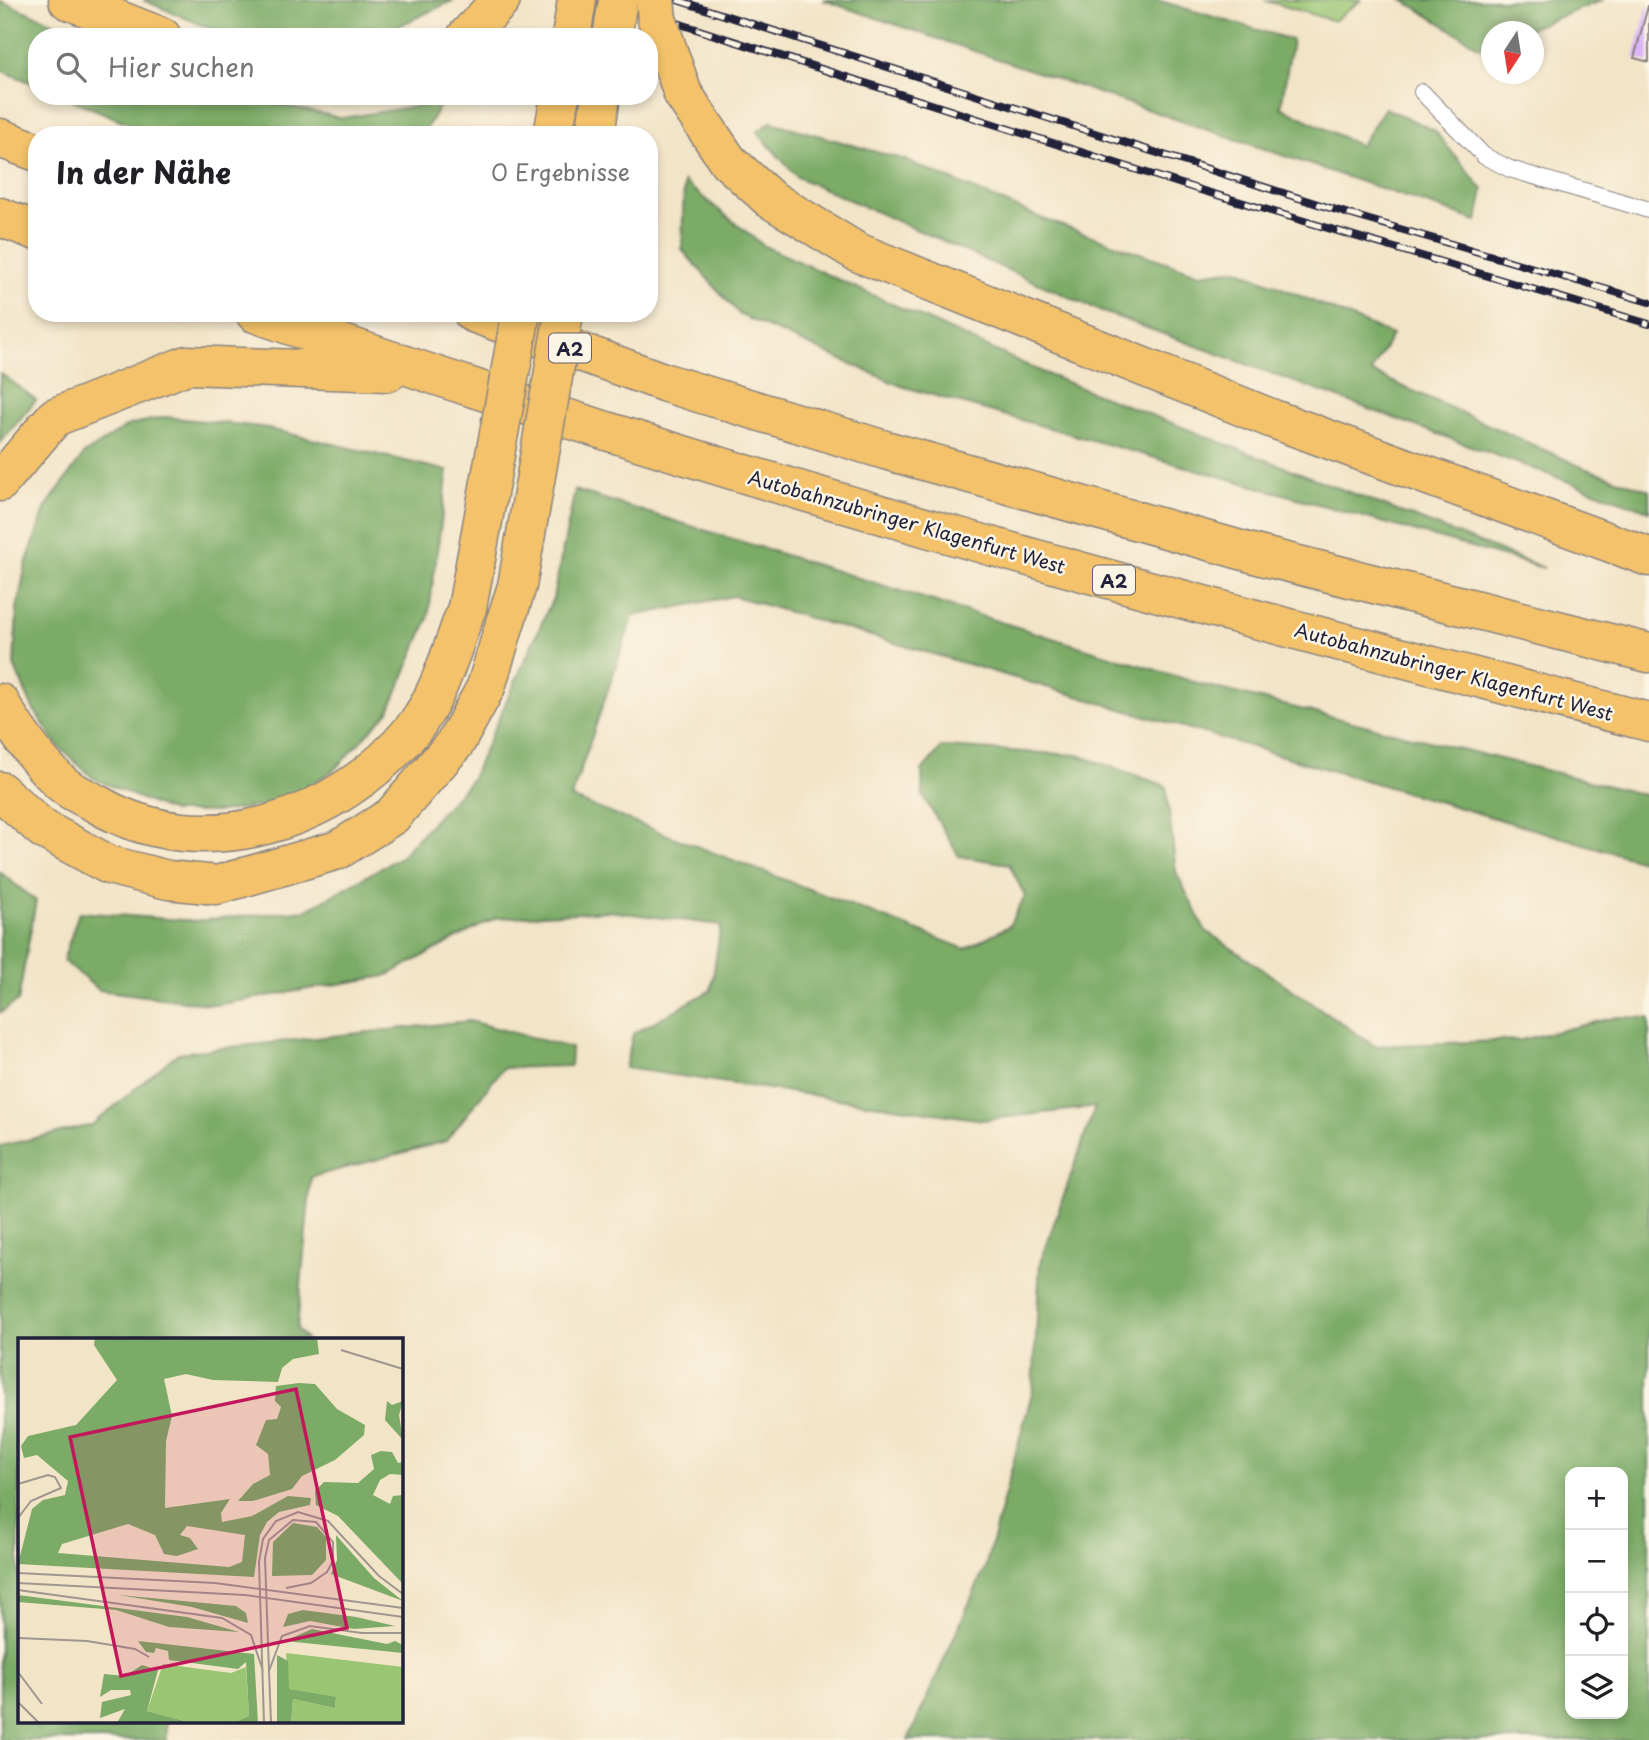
<!DOCTYPE html>
<html lang="de">
<head>
<meta charset="utf-8">
<style>
	body { margin:0; font-family:"Playpen Sans",sans-serif; background:#f2f2f2; color:#202124 }
	.controls { position:absolute; right:21px; bottom:21px; display:grid; overflow:hidden; border-radius:14px; box-shadow:0 4px 10px #0003 }
	.controls button { width:63px; height:63px; display:grid; place-items:center; padding:0; border:0; border-bottom:2px solid #e0e0e0; background:#fff; color:#202124; font:35px sans-serif }
	.compass { position:absolute; left:1481px; top:21px; width:63px; height:63px; border-radius:50%; background:#fff; box-shadow:0 4px 10px #0003; rotate:192deg }
	.list { margin:0; padding:0; list-style:none }
	h2 { display:flex; justify-content:space-between; align-items:center; height:91px; margin:0; padding:0 28px; font-size:30px }
	h2 small { font-size:23px; font-weight:400; color:#757577 }
	.icon { flex:none; width:38px; height:38px; fill:none; stroke:currentColor; stroke-width:2; stroke-linecap:round; stroke-linejoin:round }
	.map { position:relative; flex:none; width:1649px; height:1740px; overflow:hidden }
	.search { position:absolute; background:#fff; box-shadow:0 4px 10px #0003; left:28px; top:28px; width:630px; height:77px; display:flex; align-items:center; gap:18px; box-sizing:border-box; padding:0 24px; border-radius:28px; color:#757577; font-size:26px }
	.panel { position:absolute; background:#fff; box-shadow:0 4px 10px #0003; left:28px; top:126px; width:630px; height:196px; border-radius:28px }
	.map>svg:first-child { display:block }
	.green { fill:#9ac674; stroke:#5e7458; stroke-width:2 }
	.forest { fill:#7bab66; stroke:#4e6650; stroke-width:2; fill-rule:evenodd }
	.building { fill:#d8b1f7 }
	.lines { fill:none; stroke-linecap:round; stroke-linejoin:round }
	.lane-casing { stroke:#8a8381; stroke-width:18 }
	.primary-casing { stroke:#8a8381; stroke-width:41 }
	.highway-casing { stroke:#8a8381; stroke-width:41 }
	.lane { stroke:#fff; stroke-width:16 }
	.primary { stroke:#f3c26a; stroke-width:38 }
	.highway { stroke:#f3c26a; stroke-width:38 }
	.rail-casing { stroke:#22223b; stroke-width:8 }
	.rail { stroke:#fcf5e5; stroke-width:5; stroke-dasharray:16; stroke-linecap:butt }
	.primary-bridge-casing { stroke:#8a8381; stroke-width:41; stroke-linecap:butt }
	.highway-bridge-casing { stroke:#8a8381; stroke-width:41; stroke-linecap:butt }
	.primary-bridge { stroke:#f3c26a; stroke-width:38 }
	.highway-bridge { stroke:#f3c26a; stroke-width:38 }
	.labels { text-anchor:middle; dominant-baseline:central; stroke-width:5; stroke-linejoin:round; paint-order:stroke }
	.shield { fill:#fcf5e5; stroke:#63616e; stroke-width:2 }
	.shield-label { font-size:18px; font-weight:bold; fill:#22223b }
	.street-label { font-size:19px; fill:#22223b; stroke:#fcf5e5 }
	.inset-road { fill:none; stroke:#9f968f; stroke-width:2 }
	.view { fill:#c2185b; fill-opacity:0.15; stroke:#c2185b; stroke-width:3.5 }
	.inset-edge { fill:none; stroke:#22223b; stroke-width:3.5 }
</style>
</head>
<body>
<div class="map">
<svg width="1649" height="1740" viewBox="0 0 1649 1740">
	<rect width="100%" height="100%" fill="#fcf5e5"/>
	<filter id="ink" filterUnits="userSpaceOnUse"><feTurbulence type="fractalNoise" baseFrequency=".0143" numOctaves="2"/><feDisplacementMap in="SourceGraphic" scale="14" xChannelSelector="R" yChannelSelector="G"/><feConvolveMatrix kernelMatrix="1 2 1 2 8 2 1 2 1" color-interpolation-filters="sRGB"/></filter>
	<filter id="wash" filterUnits="userSpaceOnUse"><feTurbulence type="fractalNoise" baseFrequency=".00686" numOctaves="4" result="noise"/><feDisplacementMap in="SourceGraphic" scale="28" xChannelSelector="R" yChannelSelector="G"/><feGaussianBlur stdDeviation="1.57" result="paint"/><feColorMatrix in="noise" values="0 0 0 0 0 0 0 0 0 0 0 0 0 0 0 0 0 1.4 0 .05"/><feComposite in="paint" operator="in"/></filter>
	<g filter="url(#wash)">
		<rect width="100%" height="100%" fill="#f2e4c7"/>
		<path class="green" d="M 1264,0 L 1361,0 L 1334,21 Z"/>
		<path class="forest" d="M 143,0 L 454,0 L 375,37 L 230,37 Z
			M 823,0 L 1157,0 L 1292,40 L 1281,107 L 1360,146 L 1385,108 L 1434,130 L 1483,190 L 1477,221 Z
			M 1403,0 L 1603,0 L 1523,31 L 1492,32 L 1491,44 L 1481,48 Z
			M 0,1 L 90,37 L 37,37 L 37,85 L 0,70 Z
			M 63,96 L 239,96 L 342,118 L 442,102 L 422,135 L 156,135 Z
			M 771,122 L 905,160 L 1043,219 L 1200,274 L 1237,269 L 1392,335 L 1371,372 L 1584,468 L 1649,490 L 1649,511 L 1103,312 L 797,177 L 757,132 Z
			M 684,182 L 764,246 L 1051,376 L 1544,568 L 901,386 L 740,315 L 682,250 Z
			M 0,373 L 36,400 L 0,443 Z
			M 165,417 L 261,427 L 448,471 L 428,619 L 389,711 L 334,770 L 281,803 L 219,812 L 172,812 L 94,779 L 58,746 L 32,707 L 14,665 L 17,609 L 26,564 L 46,507 L 84,454 L 129,425 Z
			M 575,490 L 1204,685 L 1649,796 L 1649,863 L 734,596 L 633,616 L 571,798 L 965,949 L 1009,926 L 1025,896 L 1009,864 L 959,856 L 923,796 L 922,770 L 942,747 L 1078,755 L 1166,786 L 1176,872 L 1205,930 L 1375,1046 L 1521,1040 L 1617,1017 L 1649,1018 L 1649,1740 L 908,1740 L 985,1568 L 1033,1389 L 1040,1263 L 1095,1107 L 983,1120 L 625,1068 L 633,1034 L 711,990 L 721,925 L 608,911 L 495,918 L 386,976 L 215,1005 L 99,990 L 63,961 L 79,912 L 195,921 L 306,910 L 400,857 L 471,780 L 553,598 ZM 1570,1472 L 1623,1472 L 1623,1714 L 1570,1714 Z
			M 0,872 L 36,901 L 18,1001 L 0,1013 Z
			M 469,1021 L 571,1048 L 570,1066 L 503,1068 L 446,1141 L 311,1177 L 297,1329 L 306,1339 L 19,1339 L 19,1721 L 167,1721 L 167,1740 L 0,1740 L 0,1146 L 92,1125 L 178,1053 Z"/>
		<g id="blocks">
			<path class="building" d="M 1648,6 L 1649,6 L 1649,62 L 1634,58 Z"/>
		</g>
	</g>
	<g filter="url(#ink)">
		<use href="#blocks" fill-opacity="0" stroke="#8a8381" stroke-width="2"/>
		<g class="lines">
			<g class="lane-casing">
				<path id="lane" d="M 1422,92 L 1484,156 L 1510,169 L 1649,210"/>
			</g>
			<g class="primary-casing">
				<path id="primary" d="M 68,0 L 162,37
					M 466,37 L 501,0
					M 595,135 L 601,96
					M 0,791 L 43,829 L 109,865 L 168,880 L 217,885 L 338,850 L 392,816 L 456,742 L 486,687 L 506,620"/>
			</g>
			<g class="highway-casing">
				<path id="highway" d="M 571,37 L 577,0
					M 683,94 L 728,161 L 770,199 L 857,252 L 1273,419 L 1649,557
					M 553,135 L 560,96
					M 0,138 L 37,152
					M 0,217 L 37,231
					M 255,313 C 711,476 1180,602 1649,722
					M 473,313 L 666,383 L 885,450 L 1262,556 L 1649,653
					M 0,482 L 55,417 L 187,365 L 388,372
					M 0,703 C 16,730 34,757 57,779 C 67,790 84,797 97,804 C 204,867 339,821 414,728 C 440,695 452,647 467,608"/>
			</g>
			<use href="#lane" class="lane"/>
			<use href="#primary" class="primary"/>
			<use href="#highway" class="highway"/>
			<g class="rail-casing">
				<path id="rail" d="M 605,0 L 1197,189 L 1649,324
					M 677,0 L 1349,214 L 1649,302"/>
			</g>
			<use href="#rail" class="rail"/>
			<g class="primary-bridge-casing">
				<path id="primary-bridge" d="M 612,37 L 618,0
					M 506,620 L 517,586 L 564,313"/>
			</g>
			<g class="highway-bridge-casing">
				<path id="highway-bridge" d="M 655,0 L 657,19 L 683,94
					M 467,608 L 521,313"/>
			</g>
			<use href="#primary-bridge" class="primary-bridge"/>
			<use href="#highway-bridge" class="highway-bridge"/>
		</g>
	</g>
	<g class="labels">
		<g class="shield">
			<rect x="549" y="333.5" width="42" height="29" rx="5"/>
			<rect x="1093" y="565.5" width="42" height="29" rx="5"/>
		</g>
		<g class="shield-label">
			<text x="570" y="348">A2</text>
			<text x="1114" y="580">A2</text>
		</g>
		<g class="street-label">
			<text transform="translate(907 521) rotate(16)">Autobahnzubringer Klagenfurt West</text>
			<text transform="translate(1454 671) rotate(15)">Autobahnzubringer Klagenfurt West</text>
		</g>
	</g>
	<g transform="translate(18 1338)">
		<rect width="385" height="385" fill="#f2e4c7"/>
		<path d="M 268,315 L 385,329 L 385,385 L 273,385 L 275,361 L 317,370 L 318,360 L 270,351 ZM 145,326 L 213,335 L 228,329 L 231,378 L 215,385 L 174,385 L 129,373 Z" fill="#9ac674"/>
		<path d="M 77,0 L 299,0 L 301,16 L 275,21 L 264,30 L 260,44 L 195,42 L 168,36 L 146,41 L 154,78 L 148,103 L 147,170 L 212,161 L 203,175 L 204,184 L 234,178 L 270,158 L 293,160 L 292,167 L 261,174 L 249,184 L 242,197 L 236,239 L 0,226 L 14,171 L 25,162 L 47,157 L 50,143 L 19,117 L 6,120 L 3,108 L 10,98 L 58,87 L 99,42 L 76,7 ZM 110,186 L 137,197 L 146,216 L 159,218 L 180,211 L 172,200 L 162,197 L 169,188 L 227,197 L 224,224 L 211,229 L 40,215 L 44,206 ZM 281,45 L 297,46 L 319,71 L 347,87 L 346,97 L 317,122 L 284,138 L 274,151 L 235,163 L 220,163 L 235,146 L 252,137 L 250,116 L 238,107 L 248,82 L 259,81 L 263,69 L 257,63 L 258,48 ZM 369,63 L 374,67 L 385,63 L 381,77 L 385,102 L 367,82 ZM 363,113 L 374,114 L 380,125 L 385,124 L 385,137 L 372,136 L 362,142 L 355,157 L 372,166 L 375,158 L 385,157 L 385,246 L 320,178 L 298,167 L 297,153 L 306,144 L 340,145 L 356,131 L 353,117 ZM 275,185 L 299,189 L 308,199 L 308,222 L 294,237 L 254,238 L 255,204 ZM 318,197 L 356,240 L 385,263 L 313,236 L 319,222 ZM 0,257 L 169,279 L 221,294 L 151,289 L 98,272 L 0,264 ZM 101,257 L 218,268 L 228,275 L 230,285 L 174,269 ZM 285,272 L 338,279 L 377,288 L 336,291 L 292,283 L 265,289 L 270,276 ZM 294,291 L 369,306 L 377,303 L 385,307 L 385,315 L 267,303 ZM 120,303 L 236,316 L 240,385 L 215,385 L 231,378 L 228,324 L 220,331 L 151,322 L 150,313 L 138,310 L 136,315 L 128,314 ZM 259,317 L 270,323 L 271,351 L 318,359 L 317,370 L 275,361 L 273,385 L 259,385 ZM 124,327 L 140,332 L 129,373 L 174,385 L 99,385 L 107,371 L 82,380 L 84,364 L 113,357 L 112,352 L 93,352 L 82,359 L 86,336 L 107,338 Z" fill="#7bab66" fill-rule="evenodd"/>
		<path class="inset-road" d="M 323,12 L 385,31M 0,146 L 30,137 L 37,139 L 43,150 L 13,163 L 0,180M 0,235 L 197,245 L 385,270M 0,245 L 227,257 L 385,279M 0,252 L 204,280 L 233,297 L 245,333M 0,300 L 69,303 L 117,311 L 131,319M 251,333 L 247,220 L 251,202 L 275,182 L 298,184 L 315,204 L 315,223 L 309,234 L 293,245 L 268,250M 0,334 L 24,366M 0,364 L 21,385M 246,385 L 241,224 L 245,201 L 258,183 L 280,174 L 310,183 L 361,238 L 385,256M 253,385 L 251,333 L 264,298 L 292,288 L 344,295 L 385,295"/>
		<path class="view" d="M 278,51 L 329,290 L 103,338 L 52,99 Z"/>
		<rect width="385" height="385" class="inset-edge"/>
	</g>
</svg>
<div class="controls">
<button>+</button>
<button>−</button>
<button><svg class="icon" aria-label="locate" viewBox="0 0 24 24"><circle cx="12" cy="12" r="6"/><path d="M12 2v4M12 18v4M2 12h4M18 12h4"/></svg></button>
<button><svg class="icon" aria-label="layers" viewBox="0 0 24 24"><path d="M12 4l9 5-9 5-9-5zM3 14l9 5 9-5"/></svg></button>
</div>
<svg class="compass" viewBox="-18 -18 36 36"><path d="M0-13l5 13h-10z" fill="#e53935"/><path d="M0 13l5-13h-10z" fill="#757577"/></svg>
<div class="search"><svg class="icon" aria-label="search" viewBox="0 0 24 24"><circle cx="10" cy="10" r="6"/><path d="M15 15l6 6"/></svg>Hier suchen</div>
<section class="panel">
<h2>In der Nähe<small>0 Ergebnisse</small></h2>
<ul class="list">
</ul>
</section>
</div>
</body>
</html>
